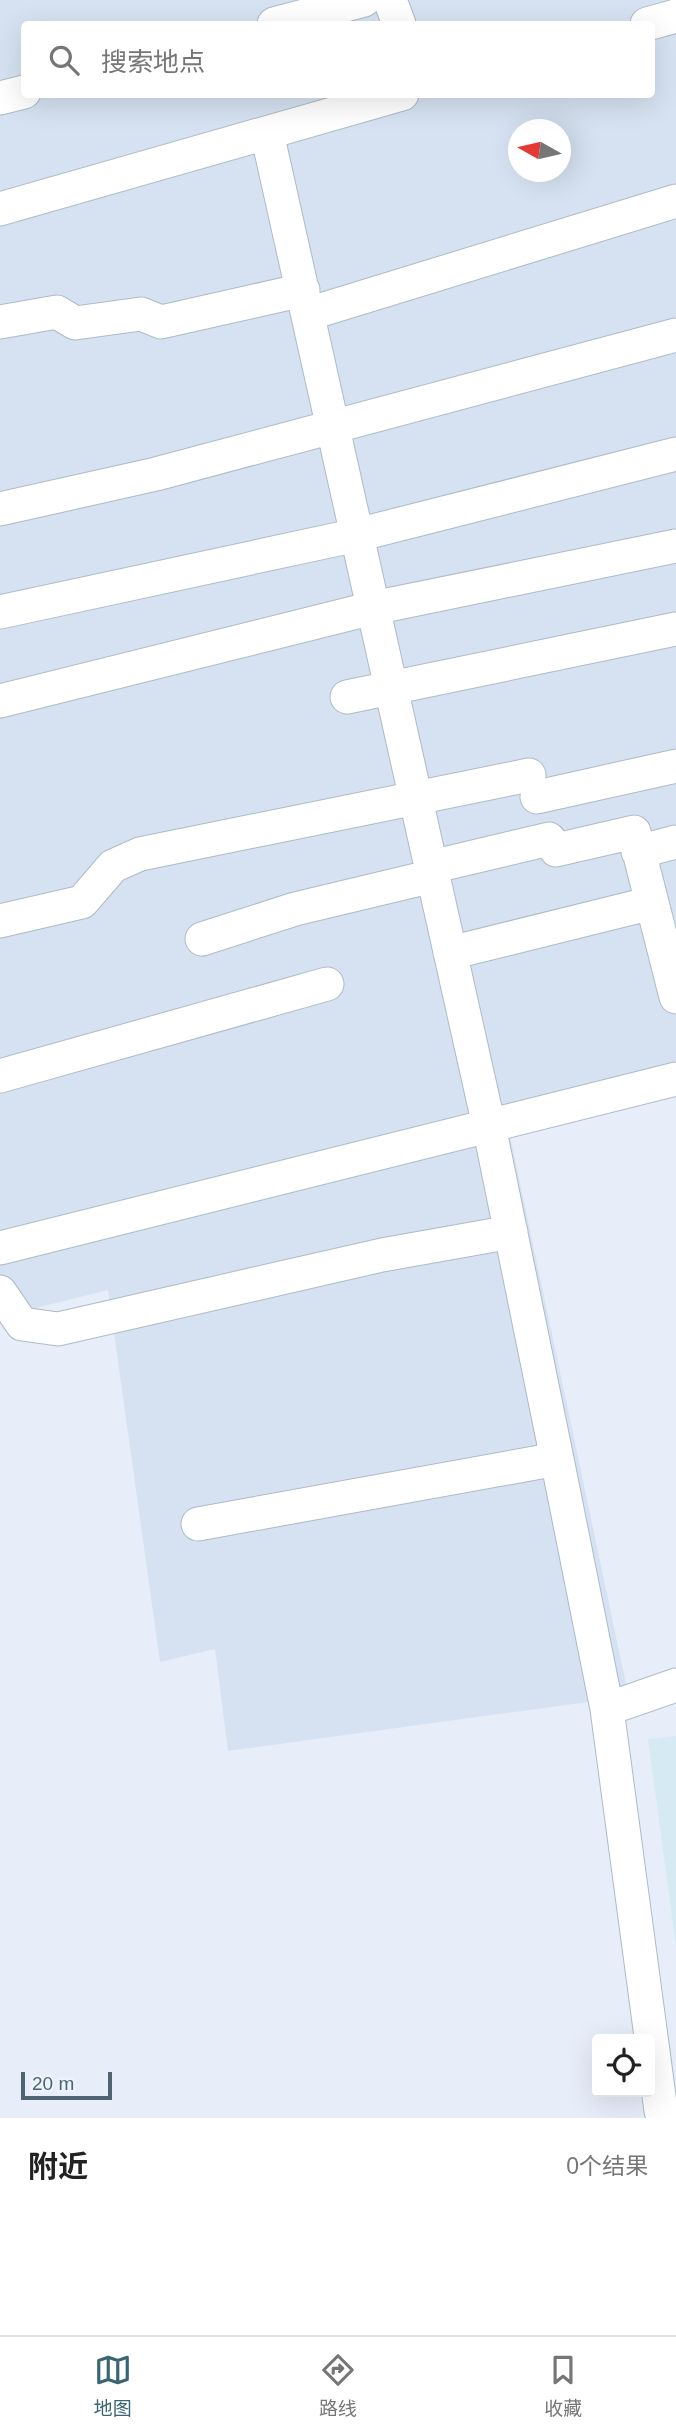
<!DOCTYPE html>
<html lang="zh">
<head>
<meta charset="utf-8">
<style>
	body { margin:0; font-family:Arial,"Noto Sans SC",sans-serif; background:#f2f2f2; color:#222 }
	.controls { position:absolute; right:21px; bottom:21px; display:grid; overflow:hidden; border-radius:7px; box-shadow:0 7px 28px #0002 }
	.controls button { width:63px; height:63px; display:grid; place-items:center; padding:0; border:0; border-bottom:2px solid #e0e0e0; background:#fff; color:#222; font:35px sans-serif }
	.compass { position:absolute; left:508px; top:119px; width:63px; height:63px; border-radius:50%; background:#fff; box-shadow:0 7px 28px #0002; rotate:278deg }
	.scale { position:absolute; left:21px; bottom:18px; width:91px; box-sizing:border-box; padding-left:7px; border:4px solid #4e6471; border-top:0; font-size:19px; line-height:24px; white-space:nowrap; color:#4e6471; -webkit-text-stroke:5px #edf3fd; paint-order:stroke }
	.list { margin:0; padding:0; list-style:none }
	h2 { display:flex; justify-content:space-between; align-items:center; height:91px; margin:0; padding:0 28px; font-size:30px }
	h2 small { font-size:23px; font-weight:400; color:#767676 }
	.icon { flex:none; width:38px; height:38px; fill:none; stroke:currentColor; stroke-width:2; stroke-linecap:round; stroke-linejoin:round }
	.map { position:relative; flex:none; width:676px; height:2118px; overflow:hidden }
	.search { position:absolute; background:#fff; box-shadow:0 7px 28px #0002; left:21px; right:21px; top:21px; height:77px; display:flex; align-items:center; gap:18px; box-sizing:border-box; padding:0 24px; border-radius:7px; color:#767676; font-size:26px }
	.sheet { height:217px; background:#fff }
	nav { display:flex; justify-content:space-around; align-items:center; box-sizing:border-box; height:98px; border-top:2px solid #e0e0e0; background:#fff; font-size:19px; color:#767676 }
	nav a { display:grid; justify-items:center; gap:4px }
	nav .on { color:#3a6674 }
	.map>svg:first-child { display:block }
	.residential { fill:#d6e2f1; fill-rule:evenodd }
	.commercial { fill:#d6eaf4 }
	.lines { fill:none; stroke-linecap:round; stroke-linejoin:round }
	.minor-casing { stroke:#acbbc8; stroke-width:35 }
	.minor { stroke:#fff; stroke-width:33 }
</style>
</head>
<body>
<div class="map">
<svg width="676" height="2118" viewBox="0 0 676 2118">
	<rect width="100%" height="100%" fill="#e7eefa"/>
	<path class="residential" d="M 0,0 L 676,0 L 676,1067 L 505,1112 L 626,1684 L 588,1702 L 228,1751 L 215,1649 L 160,1662 L 108,1290 L 0,1317 ZM 24,24 L 652,24 L 652,94 L 24,94 ZM 518,130 L 560,130 L 560,172 L 518,172 Z"/>
	<path class="commercial" d="M 676,1736 L 676,1947 L 648,1739 Z"/>
	<g class="lines">
		<g class="minor-casing">
			<path id="minor" d="M 390,0 L 399,24
				M 274,24 L 364,0
				M 647,24 L 676,16
				M 0,98 L 24,92
				M 267,133 L 489,1126 L 557,1459 L 607,1709 L 661,2111
				M 0,209 L 402,94
				M 308,314 L 676,201
				M 0,322 L 57,312 L 75,323 L 141,314 L 161,322 L 303,290
				M 0,509 L 156,474 L 676,335
				M 0,612 L 357,535 L 676,454
				M 347,697 L 676,629
				M 0,701 L 373,608 L 676,546
				M 537,797 L 676,766
				M 638,852 L 676,842
				M 431,867 L 549,839 L 556,850 L 634,832 L 676,997
				M 0,921 L 82,902 L 113,866 L 140,854 L 529,775
				M 202,939 L 295,909 L 433,876
				M 450,953 L 652,903
				M 0,1076 L 327,984
				M 0,1248 L 676,1079
				M 0,1292 L 22,1324 L 58,1329 L 382,1255 L 511,1232
				M 198,1524 L 557,1459
				M 607,1709 L 676,1685"/>
		</g>
		<use href="#minor" class="minor"/>
	</g>
</svg>
<div class="controls">
<button><svg class="icon" aria-label="locate" viewBox="0 0 24 24"><circle cx="12" cy="12" r="6"/><path d="M12 2v4M12 18v4M2 12h4M18 12h4"/></svg></button>
</div>
<svg class="compass" viewBox="-18 -18 36 36"><path d="M0-13l5 13h-10z" fill="#e53935"/><path d="M0 13l5-13h-10z" fill="#767676"/></svg>
<div class="scale">20 m</div>
<div class="search"><svg class="icon" aria-label="search" viewBox="0 0 24 24"><circle cx="10" cy="10" r="6"/><path d="M15 15l6 6"/></svg>搜索地点</div>
</div>
<section class="sheet">
<h2>附近<small>0个结果</small></h2>
<ul class="list">
</ul>
</section>
<nav>
<a class="on"><svg class="icon" aria-label="map" viewBox="0 0 24 24"><path d="M3 6l6-2 6 2 6-2v14l-6 2-6-2-6 2zM9 4v14M15 6v14"/></svg>地图</a>
<a><svg class="icon" aria-label="directions" viewBox="0 0 24 24"><path d="M12 3l9 9-9 9-9-9zM9 14v-3h6M13 9l2 2-2 2"/></svg>路线</a>
<a><svg class="icon" aria-label="saved" viewBox="0 0 24 24"><path d="M7 4h10v16l-5-4-5 4z"/></svg>收藏</a>
</nav>
</body>
</html>
